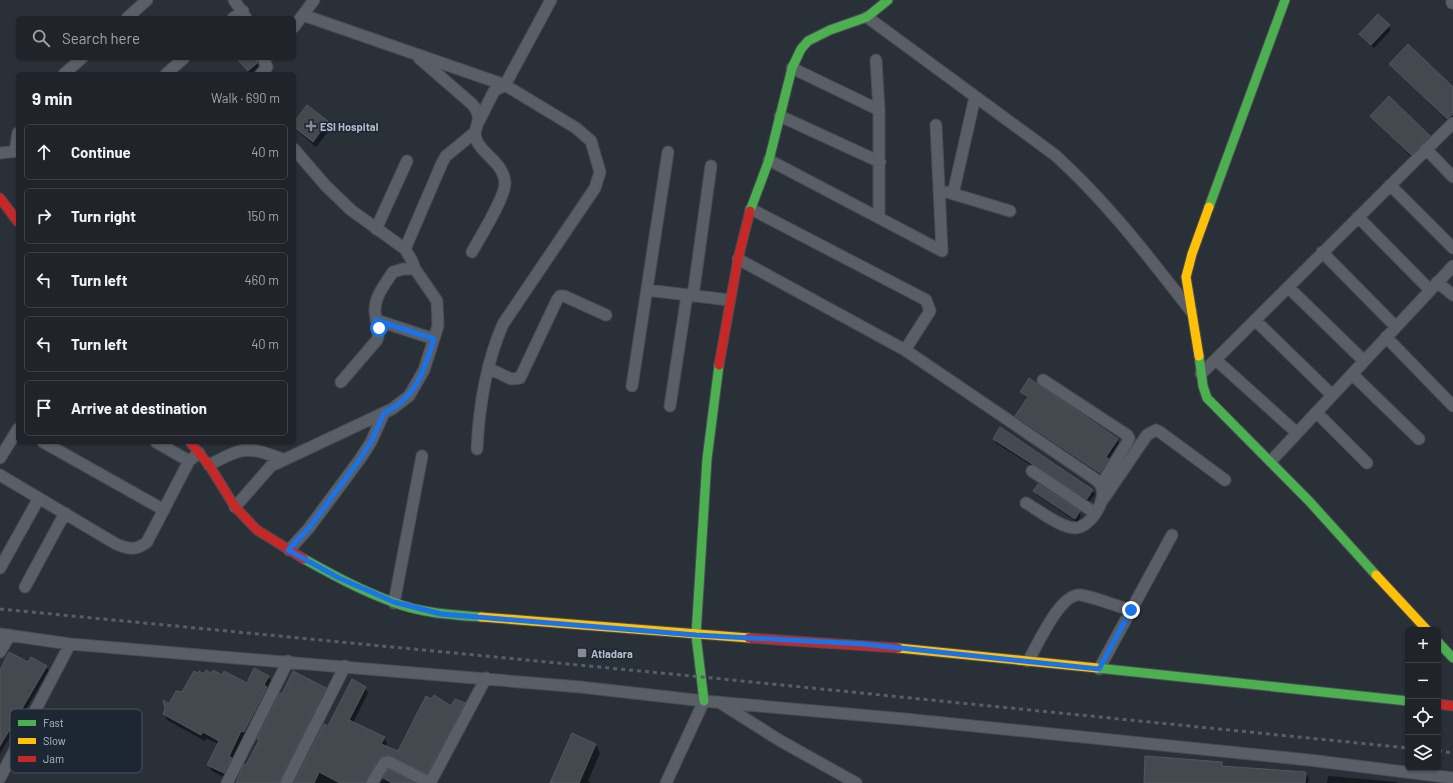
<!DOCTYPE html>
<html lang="en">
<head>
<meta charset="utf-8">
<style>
	body { margin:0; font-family:Barlow,sans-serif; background:#282c32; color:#f1f3f6 }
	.controls { position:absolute; right:12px; bottom:12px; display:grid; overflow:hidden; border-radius:6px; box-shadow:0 1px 3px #0004 }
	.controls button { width:36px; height:36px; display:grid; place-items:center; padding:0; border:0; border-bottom:1px solid #3d4147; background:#20242a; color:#f1f3f6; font:20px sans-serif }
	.stop { position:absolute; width:12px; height:12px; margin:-9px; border:3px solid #1a73e8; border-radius:50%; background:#fff }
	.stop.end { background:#1a73e8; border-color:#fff; box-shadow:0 1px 4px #0008 }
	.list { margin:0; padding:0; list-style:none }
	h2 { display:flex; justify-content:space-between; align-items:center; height:52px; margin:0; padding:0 16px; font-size:17px }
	h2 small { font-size:13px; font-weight:400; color:#a2a4a8 }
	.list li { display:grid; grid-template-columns:26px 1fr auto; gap:12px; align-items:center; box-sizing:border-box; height:56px; margin:0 8px 8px; padding:0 8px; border:1px solid #3d4147; border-radius:6px }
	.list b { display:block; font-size:15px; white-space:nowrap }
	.list em { font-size:13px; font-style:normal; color:#a2a4a8 }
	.icon { flex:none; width:22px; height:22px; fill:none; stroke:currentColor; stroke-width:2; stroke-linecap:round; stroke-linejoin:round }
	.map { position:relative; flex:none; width:1453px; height:783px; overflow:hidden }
	.search { position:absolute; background:#20242a; box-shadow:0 1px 3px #0004; left:16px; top:16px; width:280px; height:44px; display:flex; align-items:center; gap:10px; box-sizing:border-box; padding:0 14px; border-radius:6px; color:#a2a4a8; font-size:15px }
	.panel { position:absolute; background:#20242a; box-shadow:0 1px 3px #0004; left:16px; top:72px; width:280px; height:372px; border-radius:6px }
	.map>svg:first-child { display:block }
	.shadow { fill:#0007 }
	.building { fill:#444950; stroke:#52575f }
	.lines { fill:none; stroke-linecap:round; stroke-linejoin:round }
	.street-casing { stroke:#484c53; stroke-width:13 }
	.fast-casing { stroke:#484c53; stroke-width:11 }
	.slow-casing { stroke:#484c53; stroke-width:11 }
	.jam-casing { stroke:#484c53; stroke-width:11 }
	.street { stroke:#5a5e66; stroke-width:11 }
	.fast { stroke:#4caf50; stroke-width:9 }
	.slow { stroke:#ffc107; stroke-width:9 }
	.jam { stroke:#c62828; stroke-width:9 }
	.rail { stroke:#595d64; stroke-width:3; stroke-dasharray:4 4; stroke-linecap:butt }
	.route { stroke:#1a73e8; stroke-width:5 }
	.poi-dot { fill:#848b96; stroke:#1d2633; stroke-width:1.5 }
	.labels { text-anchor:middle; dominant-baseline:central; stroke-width:3; stroke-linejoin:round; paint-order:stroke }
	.poi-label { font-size:11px; font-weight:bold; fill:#b4bcc9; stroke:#1d2633; text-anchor:start }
	.key { fill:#1d2633; stroke:#4a5360; stroke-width:1 }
	.key-label { font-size:11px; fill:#b4bcc9 }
</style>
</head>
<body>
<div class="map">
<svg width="1453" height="783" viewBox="0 0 1453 783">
	<rect width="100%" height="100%" fill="#2a3038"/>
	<path class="shadow" d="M 1378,15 L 1391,30 L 1374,48 L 1360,34 Z
		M 236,58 L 252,58 L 259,67 L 250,74 Z
		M 1390,64 L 1453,89 L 1453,119 L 1449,123 Z
		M 1371,116 L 1429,137 L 1431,140 L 1413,159 Z
		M 327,122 L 331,128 L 316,147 L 294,128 L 294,123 Z
		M 1021,392 L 1117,440 L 1119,443 L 1108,460 L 1110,463 L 1103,476 L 1019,420 L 1016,416 L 1028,399 Z
		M 994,439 L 1092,491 L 1095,494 L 1089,502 L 996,443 Z
		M 1035,491 L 1079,512 L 1081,516 L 1077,522 L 1037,495 Z
		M 29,663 L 46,667 L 49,670 L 0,754 L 0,671 Z
		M 212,674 L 247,685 L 268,676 L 272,683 L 228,779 L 212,771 L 209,765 L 219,744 L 206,738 L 205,741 L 167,720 L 164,714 L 169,705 L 204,675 Z
		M 365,687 L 368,693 L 353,723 L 384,738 L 387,743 L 385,747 L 398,753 L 452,708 L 464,704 L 467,709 L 430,778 L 391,760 L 370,783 L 295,783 L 328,728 Z
		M 325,689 L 328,694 L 284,783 L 237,783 L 259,741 L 258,739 Z
		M 573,735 L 596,745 L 600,753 L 588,781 L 591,783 L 551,783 Z
		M 1221,763 L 1223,767 L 1305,773 L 1309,779 L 1308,783 L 1145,783 Z
		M 389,771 L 412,783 L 380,783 Z
		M 1328,776 L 1397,782 L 1397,783 L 1327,783 Z"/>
	<path class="building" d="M 1378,14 L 1390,25 L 1371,45 L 1359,34 Z
		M 1408,44 L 1453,87 L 1453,114 L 1447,119 L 1389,64 Z
		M 236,58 L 256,58 L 257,63 L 248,71 Z
		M 1389,96 L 1430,136 L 1411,155 L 1370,116 Z
		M 307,105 L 328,121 L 313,142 L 294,127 L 294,122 Z
		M 1029,378 L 1118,439 L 1106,457 L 1109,459 L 1100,473 L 1015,416 L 1028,397 L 1020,392 Z
		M 1000,427 L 1093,490 L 1087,499 L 993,439 Z
		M 1038,484 L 1080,511 L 1075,519 L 1033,491 Z
		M 9,652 L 28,662 L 31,657 L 47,666 L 0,746 L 0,670 Z
		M 254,668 L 269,676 L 264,685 L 267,687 L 244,732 L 241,731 L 232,750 L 229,757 L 232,758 L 224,773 L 207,765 L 219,741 L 203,732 L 201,735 L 163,714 L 165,709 L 163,700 L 169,704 L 176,691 L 182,692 L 194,671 L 197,673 L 199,671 L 204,674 L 206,670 L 211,673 L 213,670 L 222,675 L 224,671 L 247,683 Z
		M 293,671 L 326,688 L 279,783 L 236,783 L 244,764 L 246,765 L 259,740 L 257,739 L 280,693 L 282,694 Z
		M 352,679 L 366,687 L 349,720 L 385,737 L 381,744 L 398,751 L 426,696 L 431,699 L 434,695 L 451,706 L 455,699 L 465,703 L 427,774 L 388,755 L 378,759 L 365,783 L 340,783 L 319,772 L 314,783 L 294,783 L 324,724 L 328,726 Z
		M 572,733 L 596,744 L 579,783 L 550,783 Z
		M 1145,756 L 1222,762 L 1222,766 L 1306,772 L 1305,783 L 1144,783 Z
		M 388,769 L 415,783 L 392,783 L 383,778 Z"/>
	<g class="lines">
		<g class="street-casing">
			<path id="street" d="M 234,0 L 246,18
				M 1452,0 L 1452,3
				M 303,15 L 505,85 L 576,128 L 591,141 L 600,172 L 595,188 L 503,324 C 486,363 479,406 477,449
				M 867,17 L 1055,155 C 1107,202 1148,256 1191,311
				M 127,18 L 147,0
				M 233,18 L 243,11
				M 294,27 L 314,0
				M 419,58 L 472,104 C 487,122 470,126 477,141 C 482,153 497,160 502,172 C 503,174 505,180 505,183 C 505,198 480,237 472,252
				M 876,60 L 879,110 L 879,218
				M 792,68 L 879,110
				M 64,74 L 82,58
				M 166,74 L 184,58
				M 261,74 L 267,67 L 263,58
				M 780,116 L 880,162
				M 479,121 L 494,91 L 505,85 L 551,0
				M 1426,149 L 1453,177
				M 15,151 L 18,133
				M 0,153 L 18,151
				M 769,160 L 942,251 L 936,125
				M 1390,185 L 1453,248
				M 947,192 L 1010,211
				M 953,194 L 975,97
				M 751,209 L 926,300 L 930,311 L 905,350
				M 1358,217 L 1430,290
				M 376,229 L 407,161
				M 405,249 L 442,163 L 446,156 L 474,133
				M 1322,252 L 1396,327
				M 738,259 L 905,350 L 1095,479 C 1097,481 1100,483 1101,486 C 1108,500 1090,528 1075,528 C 1061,528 1038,510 1026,503
				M 1437,282 L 1453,295
				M 1288,287 L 1364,361
				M 647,290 L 729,300
				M 693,296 L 711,166
				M 376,320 L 434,339
				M 1255,320 L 1332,395
				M 1386,337 L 1453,406
				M 1216,360 L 1297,433
				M 488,368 L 511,379 L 520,378 L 557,300 L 560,296 L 564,296 L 606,315
				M 1201,374 L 1453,123
				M 1352,374 L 1419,439
				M 1043,380 L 1127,435 L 1129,438 L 1127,443 L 1101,485
				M 341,382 L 377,340 C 381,329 376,322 375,312 C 374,297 385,284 393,272 L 403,269 L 415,269
				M 632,386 L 668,152
				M 670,406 L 687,295
				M 1316,412 L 1367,463
				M 43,442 L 164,510
				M 156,442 L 189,461
				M 0,458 L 18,429
				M 1271,461 L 1453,266
				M 209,465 C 242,448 247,445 282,459
				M 1032,471 L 1095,513
				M 0,475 L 116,544 C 128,549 136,551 147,542 L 189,461 L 199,453
				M 1102,501 L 1147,435 L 1156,430 L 1160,432 L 1225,480
				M 235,507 L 271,466 L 392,409 L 409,396 L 424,370 L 438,326 L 437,301 L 415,269 L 411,259 L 405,249 L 351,210 L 326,186 L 294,149
				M 289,550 L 309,528 L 360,459 L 371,442 L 384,413
				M 0,568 L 39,498
				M 25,587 L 65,513
				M 394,603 L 422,456
				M 0,634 L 70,644 L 580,687 L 704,701 L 905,719 L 1309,760 L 1453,778
				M 0,652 L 10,635
				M 1028,661 C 1038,645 1060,592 1081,595 C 1098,598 1115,606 1131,610
				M 1099,669 L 1172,535
				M 719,702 L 779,740 L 856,783
				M 0,778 L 70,644
				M 227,783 L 288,661
				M 286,783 L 345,666
				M 372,783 L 384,763 L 389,762 L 430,783 L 486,678
				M 666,783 L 704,701"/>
		</g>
		<g class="fast-casing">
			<path id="fast" d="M 1209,207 L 1285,0
				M 750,211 L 769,160 L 792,68 L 801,49 L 808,41 L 830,30 L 867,17 L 888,0
				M 1199,356 L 1203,386 L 1207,398 L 1309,501 L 1376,575
				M 304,559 C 333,575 362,591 393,602 C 420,613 452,615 481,617
				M 1438,642 L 1453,658
				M 1097,668 L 1408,701
				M 704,701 L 696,635 L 707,459 L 719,365"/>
		</g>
		<g class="slow-casing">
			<path id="slow" d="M 1199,356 L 1186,277 L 1192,254 L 1209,207
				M 1376,575 L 1427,630
				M 481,617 L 749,638
				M 898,648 L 1097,668"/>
		</g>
		<g class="jam-casing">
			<path id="jam" d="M 0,198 L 18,222
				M 719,365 L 738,259 L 750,211
				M 190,442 L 209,465 L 235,507 L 257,530 L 304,559
				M 749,638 L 898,648
				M 1438,704 L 1453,706"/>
		</g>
		<use href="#street" class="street"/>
		<use href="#fast" class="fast"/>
		<use href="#slow" class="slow"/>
		<use href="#jam" class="jam"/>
		<path class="rail" d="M 0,609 L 702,677 L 1408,748
			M 1438,751 L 1453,753"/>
	</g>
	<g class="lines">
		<path class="route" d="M 379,328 L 376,320 L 434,339 C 424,371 416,398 384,413 L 371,442 L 360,459 L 309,528 L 288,550 L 339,578 L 394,602 L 441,614 L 696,635 L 863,644 L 1099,669 L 1131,610"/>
	</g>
	<g class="poi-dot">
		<path d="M309 120h4v4h4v4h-4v4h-4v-4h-4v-4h4z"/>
		<rect x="577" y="648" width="10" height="10" rx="2"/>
	</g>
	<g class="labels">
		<g class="poi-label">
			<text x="320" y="126">ESI Hospital</text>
			<text x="591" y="653">Atladara</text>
		</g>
	</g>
	<rect x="10" y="709" width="132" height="64" rx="6" class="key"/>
	<rect x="18" y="720" width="18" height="6" fill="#4caf50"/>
	<rect x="18" y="738" width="18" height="6" fill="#ffc107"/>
	<rect x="18" y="756" width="18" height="6" fill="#c62828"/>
	<g class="key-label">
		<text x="43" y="727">Fast</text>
		<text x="43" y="745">Slow</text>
		<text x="43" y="763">Jam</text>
	</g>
</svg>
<div class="controls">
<button>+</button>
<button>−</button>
<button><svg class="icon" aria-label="locate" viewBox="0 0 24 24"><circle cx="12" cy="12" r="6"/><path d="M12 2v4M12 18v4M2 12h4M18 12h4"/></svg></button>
<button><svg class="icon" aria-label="layers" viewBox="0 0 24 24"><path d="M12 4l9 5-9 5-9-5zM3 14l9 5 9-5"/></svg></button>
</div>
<div class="stop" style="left:379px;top:328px"></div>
<div class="stop end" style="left:1131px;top:610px"></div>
<div class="search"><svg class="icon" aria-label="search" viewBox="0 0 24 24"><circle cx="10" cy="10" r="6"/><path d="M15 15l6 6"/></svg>Search here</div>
<section class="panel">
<h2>9 min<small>Walk · 690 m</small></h2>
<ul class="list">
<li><svg class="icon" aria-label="ahead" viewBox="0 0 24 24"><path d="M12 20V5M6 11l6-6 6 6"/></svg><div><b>Continue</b></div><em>40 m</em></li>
<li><svg class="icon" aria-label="right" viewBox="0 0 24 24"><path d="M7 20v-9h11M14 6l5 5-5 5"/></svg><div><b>Turn right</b></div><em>150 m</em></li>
<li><svg class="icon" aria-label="left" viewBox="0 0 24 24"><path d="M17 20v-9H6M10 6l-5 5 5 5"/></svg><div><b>Turn left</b></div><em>460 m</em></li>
<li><svg class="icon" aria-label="left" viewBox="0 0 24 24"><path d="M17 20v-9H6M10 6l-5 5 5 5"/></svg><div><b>Turn left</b></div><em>40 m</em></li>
<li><svg class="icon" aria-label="arrive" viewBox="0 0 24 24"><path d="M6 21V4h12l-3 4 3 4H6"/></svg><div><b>Arrive at destination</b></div></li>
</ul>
</section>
</div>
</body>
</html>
